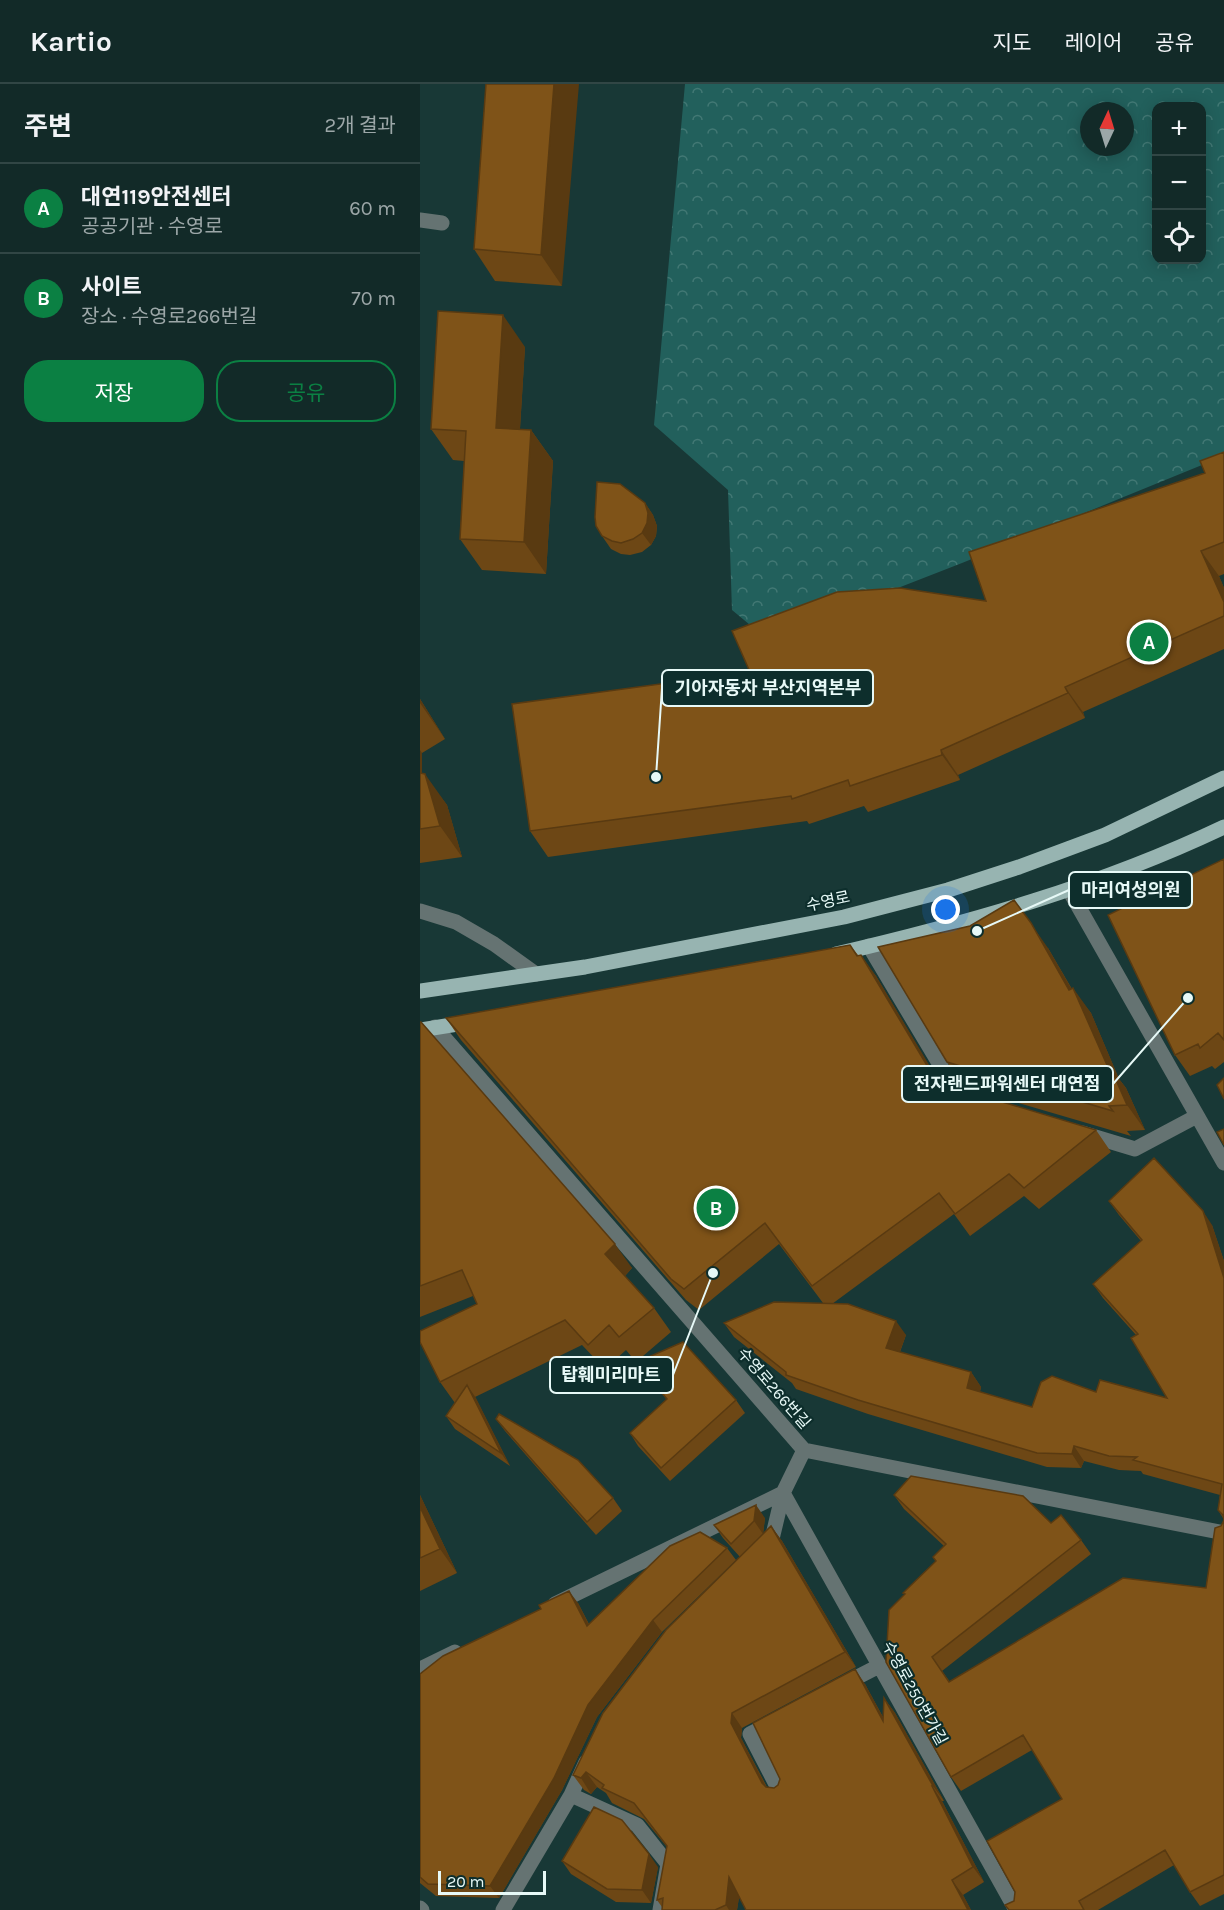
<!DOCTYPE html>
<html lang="ko">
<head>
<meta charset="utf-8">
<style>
	body { margin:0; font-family:Karla,"Noto Sans KR",sans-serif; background:#1b3230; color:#f1f3f6 }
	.controls { position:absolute; right:18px; top:18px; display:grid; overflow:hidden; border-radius:12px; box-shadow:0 3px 15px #0003 }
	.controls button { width:54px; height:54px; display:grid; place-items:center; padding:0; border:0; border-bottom:2px solid #314645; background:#122a28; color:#f1f3f6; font:30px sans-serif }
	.compass { position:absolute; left:660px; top:18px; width:54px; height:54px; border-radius:50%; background:#122a28; box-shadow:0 3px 15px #0003; rotate:4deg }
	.scale { position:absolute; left:18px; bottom:15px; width:108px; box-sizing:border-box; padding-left:6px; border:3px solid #e7f9f7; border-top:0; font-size:16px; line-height:21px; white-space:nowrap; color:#e7f9f7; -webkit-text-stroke:4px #0d2e2c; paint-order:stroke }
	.you { position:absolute; left:526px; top:826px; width:21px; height:21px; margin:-15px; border:4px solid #fff; border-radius:50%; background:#1a73e8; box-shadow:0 0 0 9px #1a73e833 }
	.badge { display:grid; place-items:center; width:39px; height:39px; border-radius:50%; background:#0b8043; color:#fff; font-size:20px; font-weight:700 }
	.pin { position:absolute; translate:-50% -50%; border:3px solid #fff; box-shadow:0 2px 6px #0006 }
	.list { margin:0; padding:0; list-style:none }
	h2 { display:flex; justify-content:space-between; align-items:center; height:78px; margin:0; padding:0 24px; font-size:26px }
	h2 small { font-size:20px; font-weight:400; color:#9ca7a8 }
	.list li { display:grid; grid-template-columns:39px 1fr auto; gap:18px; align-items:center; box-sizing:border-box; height:90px; padding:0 24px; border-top:2px solid #314645 }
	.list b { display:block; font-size:22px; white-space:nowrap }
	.list p { margin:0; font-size:20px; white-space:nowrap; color:#9ca7a8 }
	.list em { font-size:20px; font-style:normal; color:#9ca7a8 }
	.actions { display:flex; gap:12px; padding:18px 24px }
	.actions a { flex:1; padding:14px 0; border:2px solid #0b8043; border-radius:24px; text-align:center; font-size:21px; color:#0b8043 }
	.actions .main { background:#0b8043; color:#fff }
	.icon { flex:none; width:33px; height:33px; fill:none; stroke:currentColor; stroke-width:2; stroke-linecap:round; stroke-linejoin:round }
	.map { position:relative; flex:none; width:804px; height:1826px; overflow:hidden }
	header { display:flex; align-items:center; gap:36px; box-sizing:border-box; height:84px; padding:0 30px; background:#122a28; border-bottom:2px solid #314645 }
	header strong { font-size:28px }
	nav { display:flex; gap:33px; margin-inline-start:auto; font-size:21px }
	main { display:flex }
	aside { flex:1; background:#122a28 }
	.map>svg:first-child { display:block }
	.forest { fill:url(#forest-crowns); fill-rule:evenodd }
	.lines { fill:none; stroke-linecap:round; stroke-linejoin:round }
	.minor { stroke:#657372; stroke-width:15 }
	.major { stroke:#97b4b1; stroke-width:15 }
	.wall { fill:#6d4715 }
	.shaded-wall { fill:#593a11 }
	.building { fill:#7f5318; stroke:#593a11; stroke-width:1.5 }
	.labels { text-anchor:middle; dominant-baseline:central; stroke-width:4.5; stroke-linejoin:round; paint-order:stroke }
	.street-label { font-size:16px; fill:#e7f9f7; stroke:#0d2e2c }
	.leader { fill:none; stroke:#e7f9f7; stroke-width:2 }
	.callout-dot { fill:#e7f9f7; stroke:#0d2e2c; stroke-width:2 }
	.callout { fill:#0d2e2c; stroke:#e7f9f7; stroke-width:2 }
	.callout-label { font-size:18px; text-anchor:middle; font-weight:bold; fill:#e7f9f7 }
</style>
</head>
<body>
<header>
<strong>Kartio</strong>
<nav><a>지도</a><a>레이어</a><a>공유</a></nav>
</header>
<main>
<aside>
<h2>주변<small>2개 결과</small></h2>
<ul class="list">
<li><span class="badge">A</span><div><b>대연119안전센터</b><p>공공기관 · 수영로</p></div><em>60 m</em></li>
<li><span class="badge">B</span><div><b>사이트</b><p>장소 · 수영로266번길</p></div><em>70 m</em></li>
</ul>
<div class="actions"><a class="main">저장</a><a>공유</a></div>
</aside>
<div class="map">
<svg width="804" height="1826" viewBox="0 0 804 1826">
	<defs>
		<pattern id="forest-crowns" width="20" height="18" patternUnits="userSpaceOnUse" patternTransform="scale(1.5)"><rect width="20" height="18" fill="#22605c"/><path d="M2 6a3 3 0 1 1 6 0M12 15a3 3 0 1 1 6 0" fill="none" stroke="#427874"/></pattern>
	</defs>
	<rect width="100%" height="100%" fill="#183836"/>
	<path class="forest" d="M 265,0 L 804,0 L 804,372 L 542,479 L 347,555 L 312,526 L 308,406 L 234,341 ZM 736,22 L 782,22 L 782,176 L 736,176 ZM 669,27 L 705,27 L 705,63 L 669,63 Z"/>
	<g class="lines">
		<path class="minor" d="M 0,136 L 22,139
			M 649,806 L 804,1079
			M 0,827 L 36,838 L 74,860 L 116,890
			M 449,862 L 538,1011 L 547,1014
			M 15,943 L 384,1366 L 804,1449
			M 662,1049 L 715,1065 L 777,1032
			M 363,1409 L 596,1826
			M 344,1462 L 352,1455 L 363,1409
			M 135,1520 L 363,1409 L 384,1366
			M 0,1585 L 35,1568
			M 422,1601 L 459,1582
			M 353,1638 L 330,1650 L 361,1710
			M 151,1711 L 217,1741 L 248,1780 L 240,1826
			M 0,1824 L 2,1826
			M 83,1826 L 151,1711 L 166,1678"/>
		<path class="major" d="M 416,870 C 549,839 680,802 804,743
			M 0,907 L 165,883 L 424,833 L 528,806 L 599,783 L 685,751 L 804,694
			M 0,946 L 50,938"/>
	</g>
	<path class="wall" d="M 66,0 L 142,202 L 75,197 L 54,165 Z
		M 105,263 L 100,345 L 111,346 L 133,377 L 126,490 L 62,486 L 40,455 L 44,377 L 33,376 L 11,345 Z
		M 804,368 L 804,490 L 799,492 L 804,504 L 804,565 L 663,628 L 665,634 L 538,691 L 540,696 L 448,728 L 444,722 L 389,740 L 387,737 L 128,773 L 110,747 L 330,588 L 566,517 L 785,389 Z
		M 225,419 L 233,431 L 237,442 L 236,452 L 231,461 L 222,468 L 210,471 L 201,470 L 191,465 L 182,452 Z
		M 0,615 L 25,655 L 2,669 L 2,689 L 27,721 L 42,773 L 0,779 Z
		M 804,775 L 804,978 L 795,985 L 792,982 L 770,992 L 755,971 Z
		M 430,861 L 438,871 L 456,892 L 519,999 L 676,1046 L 691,1068 L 619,1125 L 604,1112 L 550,1152 L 534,1130 L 412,1220 L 486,1251 L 480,1268 L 551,1288 L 561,1303 L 560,1308 L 612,1323 L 676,1308 L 747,1314 L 716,1251 L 683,1214 L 673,1200 L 721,1157 L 699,1131 L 689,1117 L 792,1141 L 804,1177 L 804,1810 L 780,1822 L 770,1808 L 754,1781 L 678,1826 L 589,1826 L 594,1817 L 642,1715 L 612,1666 L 541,1707 L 531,1693 L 466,1578 L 516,1478 L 513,1473 L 524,1462 L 484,1425 L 474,1411 L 631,1439 L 661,1456 L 671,1470 L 522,1587 L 530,1598 L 786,1504 L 801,1442 L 804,1436 L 803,1434 L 798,1426 L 800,1411 L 723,1390 L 721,1387 L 699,1386 L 664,1377 L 661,1384 L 627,1383 L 448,1330 L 376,1305 L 372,1299 L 314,1253 L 304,1239 L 403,1219 L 359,1160 L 279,1226 L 266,1216 L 41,956 L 26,934 Z
		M 628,864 L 652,905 L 671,929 L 699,995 L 706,1004 L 725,1046 L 707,1047 L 711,1052 L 544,1003 L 527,978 Z
		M 0,938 L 212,1184 L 205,1192 L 234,1224 L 251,1248 L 216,1278 L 206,1266 L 185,1285 L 162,1261 L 55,1313 L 90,1382 L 35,1345 L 26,1332 L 35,1319 L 20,1298 L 57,1220 L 53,1212 L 0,1233 Z
		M 217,1278 L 316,1316 L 325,1329 L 250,1397 L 218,1362 L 210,1349 L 247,1316 Z
		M 76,1335 L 193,1414 L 202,1427 L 176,1451 L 85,1347 Z
		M 0,1411 L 37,1489 L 0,1507 Z
		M 345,1434 L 343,1450 L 320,1473 L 303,1454 L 294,1441 Z
		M 351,1442 L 362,1457 L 436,1583 L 322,1644 L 321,1654 L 347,1703 L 354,1704 L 358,1701 L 445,1600 L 463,1633 L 464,1614 L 475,1629 L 524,1717 L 522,1717 L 564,1798 L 543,1811 L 551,1826 L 326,1826 L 319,1813 L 317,1826 L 242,1826 L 242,1823 L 237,1816 L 247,1763 L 224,1735 L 192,1719 L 186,1709 L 177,1703 L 171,1710 L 164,1706 L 153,1691 Z
		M 307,1464 L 316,1476 L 242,1548 L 177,1633 L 142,1706 L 79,1814 L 16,1812 L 0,1799 L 0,1590 L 158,1519 L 169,1540 Z
		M 142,1777 L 238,1783 L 231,1819 L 196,1818 L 151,1790 Z"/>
	<path class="shaded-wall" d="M 134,0 L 159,0 L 142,202 L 121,171 Z
		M 83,231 L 105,263 L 98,376 L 76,344 Z
		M 111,346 L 133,377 L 126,490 L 104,458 Z
		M 225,419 L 233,431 L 237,442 L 236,452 L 231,461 L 222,449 Z
		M 781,467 L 799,492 L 804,504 L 804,518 Z
		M 645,603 L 663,628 L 665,634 L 648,609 Z
		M 0,615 L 25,655 L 0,619 Z
		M 0,666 L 2,669 L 2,718 L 0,714 Z
		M 521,666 L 538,691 L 540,696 L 522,671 Z
		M 5,690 L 27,721 L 42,773 L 20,742 Z
		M 594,816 L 628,864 L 659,918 L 653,904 L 671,929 L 699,995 L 706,1004 L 725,1046 L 707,1021 L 649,906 Z
		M 441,871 L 456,892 L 530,1016 L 515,995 Z
		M 783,1127 L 792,1141 L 804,1177 L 804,1194 Z
		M 195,1160 L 212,1184 L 202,1195 L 185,1170 Z
		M 476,1237 L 486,1251 L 476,1278 L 466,1264 Z
		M 551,1288 L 561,1303 L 557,1318 L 547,1304 Z
		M 47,1301 L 56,1314 L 90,1382 L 81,1369 Z
		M 654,1362 L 664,1377 L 661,1384 L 652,1370 Z
		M 0,1411 L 37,1489 L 20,1465 L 0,1423 Z
		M 336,1421 L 345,1434 L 343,1450 L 334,1437 Z
		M 351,1442 L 362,1457 L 436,1583 L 425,1568 Z
		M 149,1507 L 158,1519 L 176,1555 L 167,1542 Z
		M 233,1536 L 242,1548 L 177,1633 L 142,1706 L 79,1814 L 70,1802 L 168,1621 Z
		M 435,1585 L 445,1600 L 473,1652 L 463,1637 Z
		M 464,1614 L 475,1629 L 524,1717 L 513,1702 Z
		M 312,1629 L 322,1644 L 321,1654 L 352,1714 L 342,1699 L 311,1639 Z
		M 166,1688 L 177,1703 L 171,1710 L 161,1694 Z
		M 512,1702 L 522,1717 L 564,1798 L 553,1783 Z
		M 229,1770 L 238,1783 L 231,1819 L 222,1806 Z
		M 309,1793 L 320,1808 L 317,1826 L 309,1826 L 306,1821 Z
		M 532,1796 L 543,1811 L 551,1826 L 548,1826 Z"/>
	<path class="building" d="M 66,0 L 134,0 L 121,171 L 54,165 Z
		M 18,227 L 83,231 L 76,344 L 111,346 L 104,458 L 40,455 L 46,347 L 11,345 Z
		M 804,368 L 804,458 L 781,467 L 804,518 L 804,532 L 645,603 L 648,609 L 521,666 L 522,671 L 430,702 L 428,696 L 372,715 L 371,712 L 110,747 L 92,620 L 330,588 L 312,547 L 417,508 L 480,504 L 566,517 L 549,468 L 785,389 L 780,377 Z
		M 177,398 L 200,400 L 225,419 L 228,429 L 227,439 L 222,449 L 213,455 L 201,459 L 192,457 L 182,452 L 176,442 L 175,433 Z
		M 0,689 L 5,690 L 20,742 L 0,745 Z
		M 804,775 L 804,956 L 798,949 L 780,964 L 778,960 L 755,971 L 688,831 Z
		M 594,816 L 611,839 L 649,906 L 653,904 L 687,981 L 689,980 L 707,1021 L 689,1022 L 693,1027 L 527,978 L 458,863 L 550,842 Z
		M 430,861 L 437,872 L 441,871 L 515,995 L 519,999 L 676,1046 L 604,1104 L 589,1090 L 535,1130 L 519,1109 L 392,1202 L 345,1139 L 264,1205 L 251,1195 L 26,934 Z
		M 0,938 L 1,938 L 195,1160 L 185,1170 L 234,1224 L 199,1253 L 189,1241 L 168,1261 L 145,1236 L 20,1298 L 0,1258 L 0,1247 L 57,1220 L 42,1186 L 0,1202 Z
		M 804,994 L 804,1015 L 797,1001 Z
		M 804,1045 L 804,1061 L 797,1048 Z
		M 734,1074 L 783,1127 L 804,1194 L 804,1791 L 770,1808 L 745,1766 L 659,1817 L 664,1826 L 589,1826 L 585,1821 L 594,1817 L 595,1808 L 567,1757 L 642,1715 L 603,1651 L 531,1693 L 466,1578 L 469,1526 L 485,1510 L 483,1509 L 516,1477 L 513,1473 L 526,1460 L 474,1411 L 491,1392 L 603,1412 L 631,1439 L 641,1431 L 661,1456 L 512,1573 L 529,1598 L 703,1494 L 786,1504 L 795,1444 L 801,1442 L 804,1436 L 803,1431 L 798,1426 L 802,1400 L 713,1376 L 717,1373 L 689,1372 L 654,1362 L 652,1370 L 617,1369 L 438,1316 L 366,1291 L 366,1288 L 304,1239 L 354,1218 L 428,1220 L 476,1237 L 466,1264 L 551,1288 L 547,1304 L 612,1323 L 621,1298 L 632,1292 L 676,1308 L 680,1296 L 747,1314 L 711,1254 L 718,1250 L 673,1200 L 722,1156 L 689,1117 Z
		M 263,1258 L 316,1316 L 241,1384 L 210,1349 L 247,1315 L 217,1278 Z
		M 47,1301 L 81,1369 L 26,1332 Z
		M 79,1330 L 158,1376 L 193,1414 L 167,1438 L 76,1335 Z
		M 336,1421 L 334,1437 L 311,1460 L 294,1441 Z
		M 0,1423 L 20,1465 L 0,1474 Z
		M 351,1442 L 425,1568 L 312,1629 L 311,1639 L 342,1699 L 346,1703 L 354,1704 L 358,1701 L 360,1695 L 333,1639 L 435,1585 L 463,1637 L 464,1614 L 513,1702 L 512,1702 L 553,1783 L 532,1796 L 548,1826 L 326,1826 L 309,1793 L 306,1821 L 295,1826 L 242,1826 L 243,1814 L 237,1816 L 247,1762 L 214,1719 L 182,1704 L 184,1701 L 166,1688 L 161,1694 L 153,1691 L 183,1629 L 246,1546 Z
		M 280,1448 L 307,1464 L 233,1536 L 168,1621 L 134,1694 L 70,1802 L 8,1800 L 0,1793 L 0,1590 L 23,1572 L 121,1525 L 119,1521 L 149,1507 L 167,1542 L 250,1462 Z
		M 174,1723 L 202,1736 L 229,1770 L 222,1806 L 187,1805 L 142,1777 Z"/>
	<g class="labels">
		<g class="street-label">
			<text transform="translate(408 817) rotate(-12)">수영로</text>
			<text transform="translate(354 1304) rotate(49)">수영로266번길</text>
			<text transform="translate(495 1609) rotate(61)">수영로250번가길</text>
		</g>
	</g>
	<path class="leader" d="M236 693L242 604M557 847L649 806M768 914L693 1000M293 1189L253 1291"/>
	<g class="callout-dot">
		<circle cx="236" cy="693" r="6"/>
		<circle cx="557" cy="847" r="6"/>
		<circle cx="768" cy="914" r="6"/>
		<circle cx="293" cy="1189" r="6"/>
	</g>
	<g class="callout">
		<rect x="242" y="586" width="211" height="36" rx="6"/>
		<rect x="649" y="788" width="123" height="36" rx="6"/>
		<rect x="482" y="982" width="211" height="36" rx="6"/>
		<rect x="130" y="1273" width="123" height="36" rx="6"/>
	</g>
	<g class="callout-label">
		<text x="348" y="610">기아자동차 부산지역본부</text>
		<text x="711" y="812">마리여성의원</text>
		<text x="587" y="1006">전자랜드파워센터 대연점</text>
		<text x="191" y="1297">탑훼미리마트</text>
	</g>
</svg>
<div class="controls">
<button>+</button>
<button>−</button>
<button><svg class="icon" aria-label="locate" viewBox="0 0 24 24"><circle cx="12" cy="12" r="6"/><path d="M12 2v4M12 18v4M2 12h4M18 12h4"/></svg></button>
</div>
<svg class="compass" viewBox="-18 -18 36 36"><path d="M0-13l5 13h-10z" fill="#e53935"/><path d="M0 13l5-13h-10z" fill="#9ca7a8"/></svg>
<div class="scale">20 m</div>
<div class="you"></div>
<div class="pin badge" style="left:729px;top:558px">A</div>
<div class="pin badge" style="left:296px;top:1124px">B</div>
</div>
</main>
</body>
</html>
